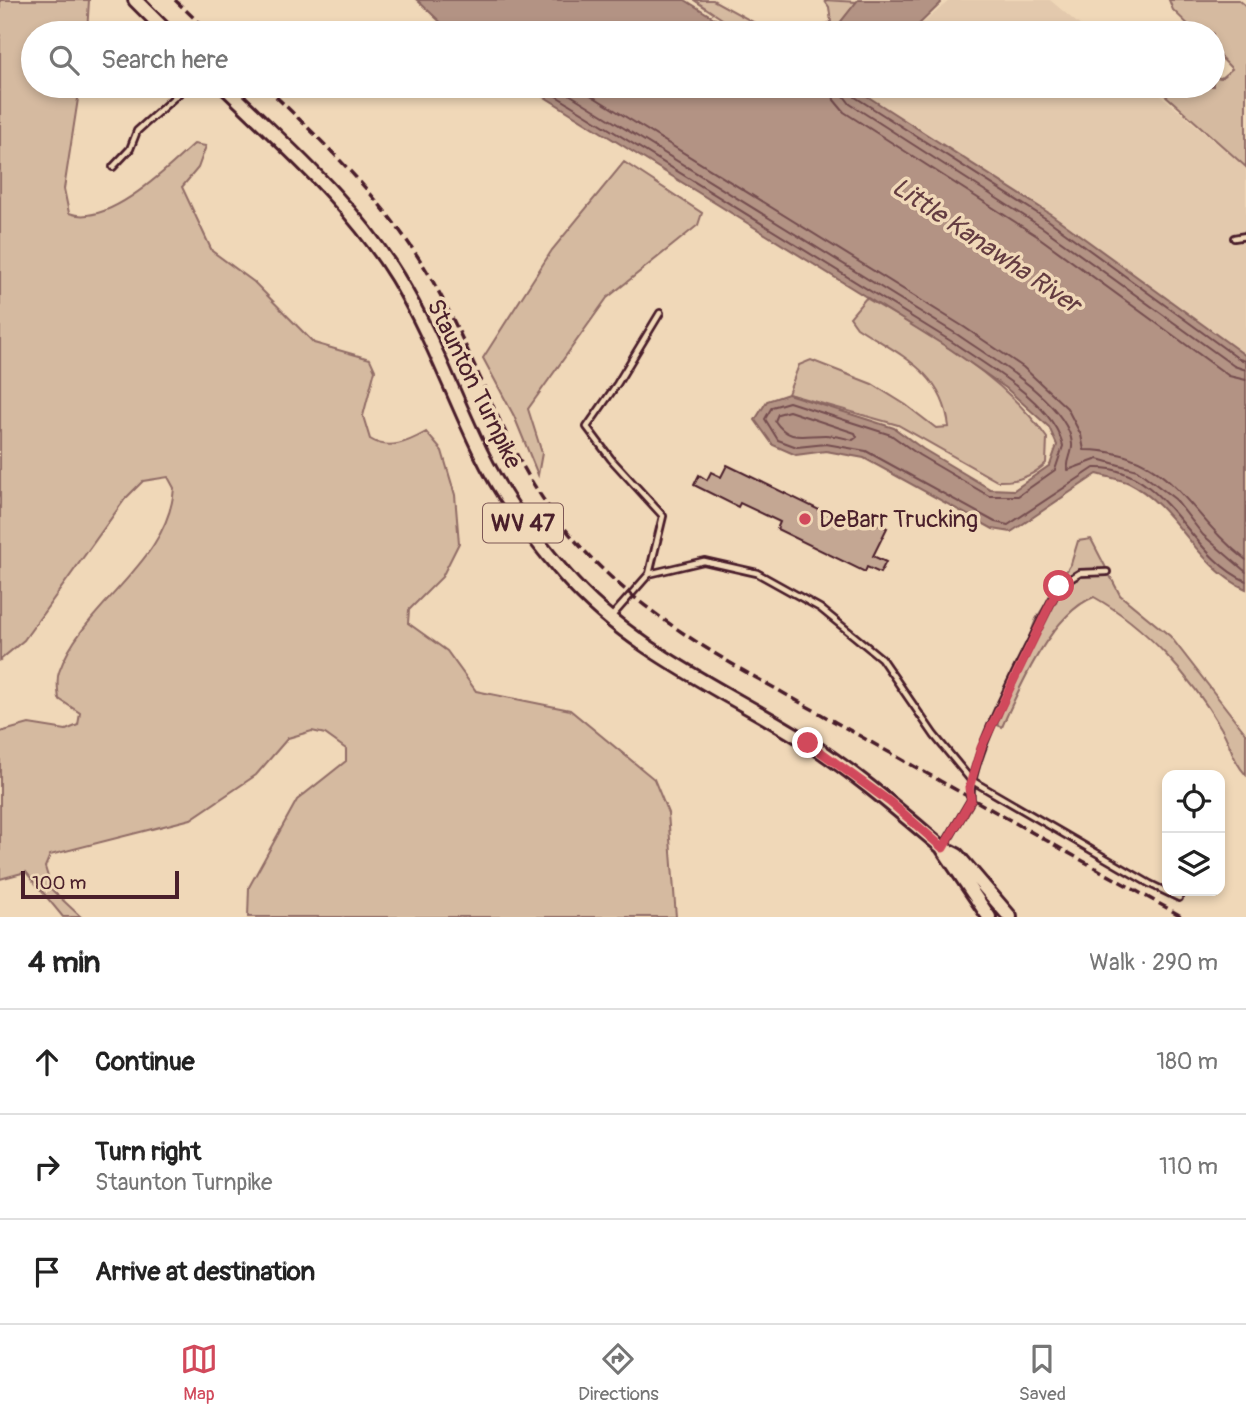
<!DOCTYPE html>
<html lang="en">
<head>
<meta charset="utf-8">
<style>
	body { margin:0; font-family:Pangolin,sans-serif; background:#f6f6f6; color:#222 }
	.controls { position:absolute; right:21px; bottom:21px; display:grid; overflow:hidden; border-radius:14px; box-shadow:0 4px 10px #0003 }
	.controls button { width:63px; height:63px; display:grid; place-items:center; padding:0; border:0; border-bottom:2px solid #e0e0e0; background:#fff; color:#222; font:35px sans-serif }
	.scale { position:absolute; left:21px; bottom:18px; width:158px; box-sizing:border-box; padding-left:7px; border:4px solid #4a1f2b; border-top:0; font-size:19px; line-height:24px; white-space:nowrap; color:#4a1f2b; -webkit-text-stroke:5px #f0d8b8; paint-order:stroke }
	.stop { position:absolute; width:21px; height:21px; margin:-16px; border:5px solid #d1495b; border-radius:50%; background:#fff }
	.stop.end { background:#d1495b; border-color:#fff; box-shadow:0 2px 7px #0008 }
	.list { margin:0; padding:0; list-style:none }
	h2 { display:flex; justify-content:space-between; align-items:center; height:91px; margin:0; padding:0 28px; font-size:30px }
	h2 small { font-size:23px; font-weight:400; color:#767676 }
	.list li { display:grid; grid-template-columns:46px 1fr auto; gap:21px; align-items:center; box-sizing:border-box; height:105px; padding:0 28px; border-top:2px solid #e0e0e0 }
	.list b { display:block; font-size:26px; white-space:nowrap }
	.list p { margin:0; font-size:23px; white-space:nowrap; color:#767676 }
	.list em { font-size:23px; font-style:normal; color:#767676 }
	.icon { flex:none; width:38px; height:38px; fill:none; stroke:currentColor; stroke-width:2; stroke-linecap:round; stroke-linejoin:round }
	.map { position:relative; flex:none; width:1246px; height:917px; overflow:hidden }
	.search { position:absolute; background:#fff; box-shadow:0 4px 10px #0003; left:21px; right:21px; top:21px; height:77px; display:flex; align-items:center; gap:18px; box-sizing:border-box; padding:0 24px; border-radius:38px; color:#767676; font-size:26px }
	.sheet { height:406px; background:#fff }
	nav { display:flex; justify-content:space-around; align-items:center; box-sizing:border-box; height:98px; border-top:2px solid #e0e0e0; background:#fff; font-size:19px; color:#767676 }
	nav a { display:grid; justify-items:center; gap:4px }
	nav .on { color:#d1495b }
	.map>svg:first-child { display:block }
	.built { fill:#e3c9ad }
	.green { fill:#d5baa0; stroke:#906c66; stroke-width:2 }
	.water { fill:#b39384; stroke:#896560; stroke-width:2 }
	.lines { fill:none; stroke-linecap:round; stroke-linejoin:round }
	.shore { stroke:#744d4f; stroke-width:2 }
	.building { fill:#c4a793; stroke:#4a1f2b; stroke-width:2 }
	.lane-casing { stroke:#4a1f2b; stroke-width:10 }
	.primary-casing { stroke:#4a1f2b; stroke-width:18 }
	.lane { stroke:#f0d8b8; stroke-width:4.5 }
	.primary { stroke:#f0d8b8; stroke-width:12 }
	.rail { stroke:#4a1f2b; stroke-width:3.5; stroke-dasharray:10 5; stroke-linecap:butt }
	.route { stroke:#d1495b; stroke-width:9 }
	.poi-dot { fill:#d1495b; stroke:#f0d8b8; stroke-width:2.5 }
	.labels { text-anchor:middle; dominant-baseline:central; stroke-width:7; stroke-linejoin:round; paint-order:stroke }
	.shield { fill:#f0d8b8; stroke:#7c5655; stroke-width:2 }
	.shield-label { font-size:23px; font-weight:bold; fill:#4a1f2b }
	.street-label { font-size:24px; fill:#4a1f2b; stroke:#f0d8b8 }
	.poi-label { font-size:24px; fill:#4a1f2b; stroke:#f0d8b8; text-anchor:start }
	.water-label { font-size:26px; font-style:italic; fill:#643c41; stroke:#f0d8b8 }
</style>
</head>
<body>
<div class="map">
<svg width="1246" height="917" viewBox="0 0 1246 917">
	<rect width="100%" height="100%" fill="#f0d8b8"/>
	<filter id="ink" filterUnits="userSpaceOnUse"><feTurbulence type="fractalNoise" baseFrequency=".0143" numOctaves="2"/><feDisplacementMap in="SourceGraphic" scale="14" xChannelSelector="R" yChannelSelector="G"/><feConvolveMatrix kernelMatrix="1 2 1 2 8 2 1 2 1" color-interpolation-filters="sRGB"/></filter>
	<g filter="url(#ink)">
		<path class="built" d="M 950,0 L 1050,0 L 1089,33 L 911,33 Z
			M 858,86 L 1150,86 L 1246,168 L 1246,356 L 1052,215 L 858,91 Z"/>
		<path class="green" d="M 0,0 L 89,0 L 87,33 L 33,33 L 33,86 L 80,86 L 64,189 L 69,213 C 107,228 167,169 194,144 L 206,146 L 198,168 L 182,187 L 212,251 L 254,282 L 314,343 L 370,359 L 375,370 L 363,416 L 370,439 C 389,451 408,442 426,432 L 442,451 L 455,495 L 459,543 L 442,577 L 409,610 L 408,623 L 447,651 L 476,691 L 570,710 L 654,779 L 668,813 L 676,917 L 248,917 L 249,887 L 297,800 L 346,761 L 346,749 L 325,734 L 312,731 L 288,738 L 256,775 L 191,819 L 50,855 L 45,867 L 52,890 L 81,917 L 63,917 L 26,872 L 0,879 L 0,732 L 29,724 L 66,730 L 78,725 L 80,713 L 59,699 C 58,691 56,680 59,672 C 83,603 168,565 174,488 L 168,477 L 143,481 L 125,499 L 24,640 L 0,660 Z
			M 694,0 L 713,0 L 773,33 L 743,33 Z
			M 824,0 L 857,2 L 832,33 L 808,33 L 831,22 L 829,7 Z
			M 1169,0 L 1239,0 L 1246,6 L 1246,167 L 1155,86 L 1213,86 L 1213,77 L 1221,78 L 1232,69 L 1213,49 L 1213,33 L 1197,33 L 1173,10 Z
			M 624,162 L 702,213 L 698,225 L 607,298 L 528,409 L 542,453 L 538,475 L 514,416 L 483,358 L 552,250 Z
			M 866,298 C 931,335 1004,376 1047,438 L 1046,463 C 1033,476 1016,482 997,481 L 898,425 L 788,394 L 799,365 L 811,360 L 872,384 L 906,405 L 936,428 L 949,427 C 943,371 899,355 857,327 L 850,317 Z
			M 1091,539 L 1120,595 L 1170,636 L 1246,734 L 1246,775 C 1232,760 1231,744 1221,728 C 1191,677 1146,626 1094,597 C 1052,613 1019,688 1002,727 L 997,725 L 1036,619 L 1071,564 L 1078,541 Z"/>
		<path class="water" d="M 417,0 L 685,0 L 738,33 L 452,33 Z
			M 858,0 L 940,0 L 941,3 L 910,33 L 832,33 Z
			M 527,86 L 858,86 L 859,91 L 1052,215 L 1246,356 L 1246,589 C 1196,567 1177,507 1129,483 C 1120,479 1107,477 1097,474 L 1011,532 L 993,529 L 864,458 L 826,451 L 796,455 L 773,445 L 755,420 L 767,401 L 788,394 L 894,428 L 923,449 L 990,489 L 1014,490 L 1050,465 L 1057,445 L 1049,427 L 1006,388 L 950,349 Z"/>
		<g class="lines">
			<path class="shore" d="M 540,86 L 954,343 C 988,367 1054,403 1063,446 L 1055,470 L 1018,496 L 989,496 L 919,455 L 891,435 L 789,402 L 772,407 L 765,419 L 778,440 L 797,447 L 826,444 L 866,451 L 995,522 L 1008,525 L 1094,468 C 1166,465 1189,557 1246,581
				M 556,86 L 958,335 C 989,357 1069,403 1072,444 C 1073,453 1066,461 1068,470 L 1098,459 L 1137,470 L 1175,499 L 1203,535 L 1246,572
				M 576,86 L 964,327 L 1023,367 L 1067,408 L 1081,435 L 1084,450 C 1172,450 1186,514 1246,560
				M 832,86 L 834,100 L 844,112 L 1037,236 L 1229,376 L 1246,380
				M 842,86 L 844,96 L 850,104 L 1043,228 L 1234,366 L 1246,370
				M 851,86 L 855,97 L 1048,220 L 1239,359 L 1246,361
				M 789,411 L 855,433 L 857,437 L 853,440 C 844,438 834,435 825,435 C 803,435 789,442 775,421 L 778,414 Z"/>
		</g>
		<path class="building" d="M 727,465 L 854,527 L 860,515 L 887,528 L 873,556 L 886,562 L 880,573 L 867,567 L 865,572 L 777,529 L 780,522 L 740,503 L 738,507 L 694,485 L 699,475 L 707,480 L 711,472 L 721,477 Z"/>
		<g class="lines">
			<g class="lane-casing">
				<path id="lane" d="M 113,167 L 130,149 L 137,131 L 187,86
					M 1234,238 L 1246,236
					M 649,574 L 663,516 L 611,459 L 587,427 L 617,384 L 660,313
					M 612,616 L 649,574 L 704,561 L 757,573 L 820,608 L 881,658 L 934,735 L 971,780 L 1150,884 L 1179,898
					M 944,846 L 971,800 C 965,761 1039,627 1059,586 L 1080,573 L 1107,572"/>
			</g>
			<g class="primary-casing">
				<path id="primary" d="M 135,0 L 168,33
					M 224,86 C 285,146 352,203 397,277 C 431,333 452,393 480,451 C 502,497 532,537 565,575 C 632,652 723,689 807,742 C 856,773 899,811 943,848 L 957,855 L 1010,917
					M 943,849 L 989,917"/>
			</g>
			<use href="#lane" class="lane"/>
			<use href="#primary" class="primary"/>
			<path class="rail" d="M 175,0 L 210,33
				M 265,86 C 321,140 377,193 420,260 C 459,321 483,391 517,455 C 570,557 647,614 744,671 L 1183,917"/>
		</g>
	</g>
	<g class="lines" filter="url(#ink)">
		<path class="route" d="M 808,743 L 890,802 L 943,848 L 971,800 L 969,788 L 981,748 L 1059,586"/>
	</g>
	<circle class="poi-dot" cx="805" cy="519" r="7"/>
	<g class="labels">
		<rect class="shield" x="483" y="503.5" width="80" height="39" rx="5"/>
		<g class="shield-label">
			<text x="523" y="523">WV 47</text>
		</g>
		<g class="street-label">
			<text transform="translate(474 384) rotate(64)">Staunton Turnpike</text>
		</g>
		<g class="poi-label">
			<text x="819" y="519">DeBarr Trucking</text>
		</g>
		<g class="water-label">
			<text transform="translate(986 246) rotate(34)">Little Kanawha River</text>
		</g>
	</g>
</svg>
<div class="controls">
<button><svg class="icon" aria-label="locate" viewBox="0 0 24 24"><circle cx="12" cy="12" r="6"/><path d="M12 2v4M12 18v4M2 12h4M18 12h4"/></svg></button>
<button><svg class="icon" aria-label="layers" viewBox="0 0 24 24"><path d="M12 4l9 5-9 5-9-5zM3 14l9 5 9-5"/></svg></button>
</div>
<div class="scale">100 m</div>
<div class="stop" style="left:1059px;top:586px"></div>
<div class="stop end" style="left:808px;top:743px"></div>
<div class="search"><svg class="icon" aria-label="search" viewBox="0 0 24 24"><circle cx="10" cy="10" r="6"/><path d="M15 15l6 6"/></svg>Search here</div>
</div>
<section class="sheet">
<h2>4 min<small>Walk · 290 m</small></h2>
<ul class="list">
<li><svg class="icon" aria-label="ahead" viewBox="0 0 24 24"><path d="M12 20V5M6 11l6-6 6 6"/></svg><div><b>Continue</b></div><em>180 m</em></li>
<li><svg class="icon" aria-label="right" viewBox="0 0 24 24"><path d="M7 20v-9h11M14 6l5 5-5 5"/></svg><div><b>Turn right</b><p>Staunton Turnpike</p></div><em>110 m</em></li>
<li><svg class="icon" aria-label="arrive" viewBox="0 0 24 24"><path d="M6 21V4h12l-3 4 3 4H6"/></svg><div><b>Arrive at destination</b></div></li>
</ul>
</section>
<nav>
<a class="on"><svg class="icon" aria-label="map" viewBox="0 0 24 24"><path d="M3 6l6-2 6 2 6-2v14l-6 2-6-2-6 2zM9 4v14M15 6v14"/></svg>Map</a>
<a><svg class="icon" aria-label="directions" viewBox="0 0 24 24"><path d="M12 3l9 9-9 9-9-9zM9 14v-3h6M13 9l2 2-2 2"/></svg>Directions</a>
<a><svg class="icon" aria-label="saved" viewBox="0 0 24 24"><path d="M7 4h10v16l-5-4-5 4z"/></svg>Saved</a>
</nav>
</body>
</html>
